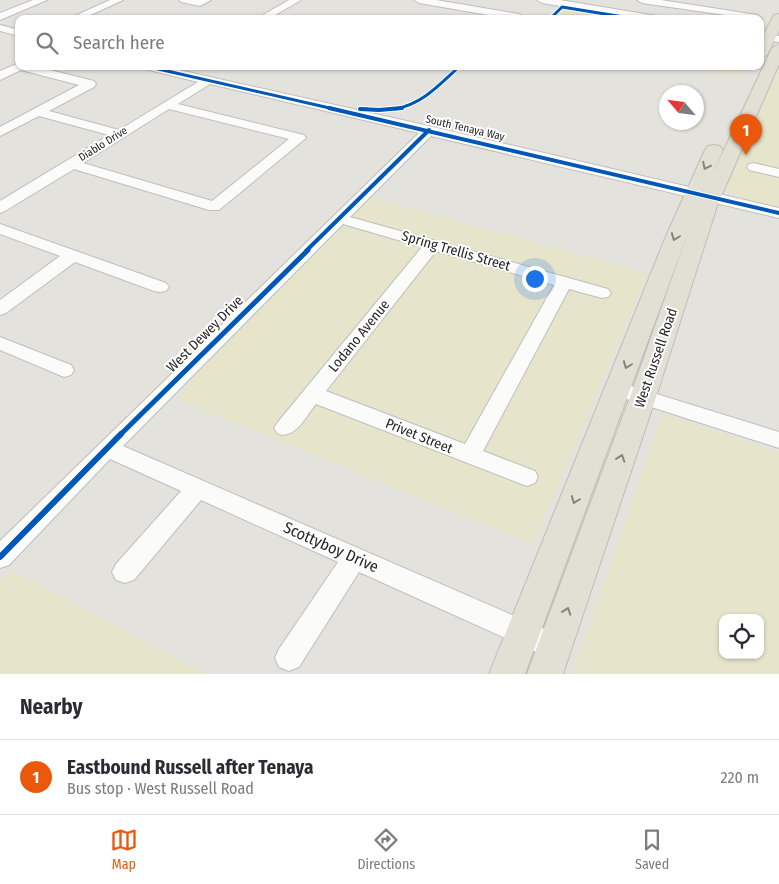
<!DOCTYPE html>
<html lang="en">
<head>
<meta charset="utf-8">
<style>
	body { margin:0; font-family:"Fira Sans Condensed",sans-serif; background:#f7f7f7; color:#2b2b33 }
	.controls { position:absolute; right:15px; bottom:15px; display:grid; overflow:hidden; border-radius:10px; box-shadow:0 1px 4px #0004 }
	.controls button { width:45px; height:45px; display:grid; place-items:center; padding:0; border:0; border-bottom:1px solid #e1e1e2; background:#fff; color:#2b2b33; font:25px sans-serif }
	.compass { position:absolute; left:659px; top:85px; width:45px; height:45px; border-radius:50%; background:#fff; box-shadow:0 1px 4px #0004; rotate:298deg }
	.you { position:absolute; left:534px; top:278px; width:18px; height:18px; margin:-12px; border:4px solid #fff; border-radius:50%; background:#1a73e8; box-shadow:0 0 0 8px #1a73e833 }
	.badge { display:grid; place-items:center; width:32px; height:32px; border-radius:50%; background:#ea580c; color:#fff; font-size:16px; font-weight:700 }
	.pin { position:absolute; translate:-50% -41px; filter:drop-shadow(0 1px 2px #0008) }
	.pin::after { content:''; position:absolute; top:26px; width:18px; height:15px; background:inherit; clip-path:polygon(0 0,100% 0,50% 100%) }
	.list { margin:0; padding:0; list-style:none }
	h2 { display:flex; justify-content:space-between; align-items:center; height:65px; margin:0; padding:0 20px; font-size:21px }
	h2 small { font-size:16px; font-weight:400; color:#7c7c81 }
	.list li { display:grid; grid-template-columns:32px 1fr auto; gap:15px; align-items:center; box-sizing:border-box; height:75px; padding:0 20px; border-top:1px solid #e1e1e2 }
	.list b { display:block; font-size:19px; white-space:nowrap }
	.list p { margin:0; font-size:16px; white-space:nowrap; color:#7c7c81 }
	.list em { font-size:16px; font-style:normal; color:#7c7c81 }
	.icon { flex:none; width:28px; height:28px; fill:none; stroke:currentColor; stroke-width:2; stroke-linecap:round; stroke-linejoin:round }
	.map { position:relative; flex:none; width:779px; height:674px; overflow:hidden }
	.search { position:absolute; background:#fff; box-shadow:0 1px 4px #0004; left:15px; right:15px; top:15px; height:55px; display:flex; align-items:center; gap:12px; box-sizing:border-box; padding:0 18px; border-radius:10px; color:#7c7c81; font-size:19px }
	.sheet { height:140px; background:#fff }
	nav { display:flex; justify-content:space-around; align-items:center; box-sizing:border-box; height:70px; border-top:1px solid #e1e1e2; background:#fff; font-size:14px; color:#7c7c81 }
	nav a { display:grid; justify-items:center; gap:2px }
	nav .on { color:#ea580c }
	.map>svg:first-child { display:block }
	.sand { fill:#e7e4cc; fill-rule:evenodd }
	.lines { fill:none; stroke-linecap:round; stroke-linejoin:round }
	.minor-casing { stroke:#bebebd; stroke-width:2 }
	.major-casing { stroke:#bebdbb; stroke-width:2 }
	.minor { fill:#fbfbfa; fill-rule:evenodd }
	.major { fill:#e2e0d4; fill-rule:evenodd }
	.cycleway-far3-casing { stroke:#fff; stroke-width:5 }
	.cycleway-far2-casing { stroke:#fff; stroke-width:6 }
	.cycleway-far1-casing { stroke:#fff; stroke-width:8 }
	.cycleway-casing { stroke:#fff; stroke-width:9 }
	.cycleway-far3 { stroke:#0057b8; stroke-width:3 }
	.cycleway-far2 { stroke:#0057b8; stroke-width:4 }
	.cycleway-far1 { stroke:#0057b8; stroke-width:5 }
	.cycleway { stroke:#0057b8; stroke-width:6 }
	.oneway { stroke:#84837d }
	.labels { text-anchor:middle; dominant-baseline:central; stroke-width:4; stroke-linejoin:round; paint-order:stroke }
	.far-street-label { font-size:11px; fill:#262626; stroke:#fff }
	.street-label { font-size:14px; fill:#262626; stroke:#fff }
	.near-street-label { font-size:16px; fill:#262626; stroke:#fff }
</style>
</head>
<body>
<div class="map">
<svg width="779" height="674" viewBox="0 0 779 674">
	<rect width="100%" height="100%" fill="#e4e2dc"/>
	<path class="sand" d="M 566,8 L 631,19 L 554,19 Z
		M 779,54 L 779,210 L 734,195 L 723,183 Z
		M 681,66 L 744,66 L 738,76 Z
		M 371,197 L 647,273 L 533,544 L 178,400 L 202,365 Z
		M 662,413 L 779,453 L 779,674 L 572,674 ZM 723,618 L 760,618 L 760,655 L 723,655 Z
		M 12,570 L 205,674 L 0,674 L 0,580 Z"/>
	<g class="lines">
		<g class="minor-casing">
			<path id="minor" d="M 33,0 L 47,0 L 0,20 L 0,13 Z
				M 110,0 L 123,0 L 82,19 L 68,19 Z
				M 179,0 L 211,0 L 200,6 L 181,2 Z
				M 289,0 L 301,0 L 270,18 L 262,18 L 261,16 Z
				M 414,0 L 436,0 L 519,14 L 524,17 L 523,19 L 511,19 L 419,3 Z
				M 537,0 L 560,0 L 657,16 L 662,19 L 637,19 L 542,3 Z
				M 637,0 L 661,0 L 757,15 L 762,18 L 760,20 L 642,3 Z
				M 0,25 L 19,30 L 19,36 L 0,31 Z
				M 760,33 L 779,36 L 779,42 L 760,39 Z
				M 19,63 L 19,66 L 34,66 L 94,81 L 96,84 L 94,87 L 49,111 L 119,130 L 198,82 L 141,68 L 139,66 L 161,66 L 429,126 L 779,208 L 779,218 L 431,136 L 350,217 L 608,289 L 611,293 L 608,297 L 602,298 L 569,289 L 483,451 L 535,471 L 538,477 L 535,483 L 527,486 L 519,483 L 316,404 C 306,416 296,439 278,434 L 274,428 L 278,422 L 422,247 L 343,224 L 123,446 L 565,638 L 569,647 L 565,656 L 555,660 L 545,656 L 359,572 L 299,667 L 289,671 L 279,667 L 275,658 L 279,649 L 338,562 L 201,500 L 134,580 L 125,583 L 116,580 L 112,572 L 116,564 L 181,491 L 110,459 L 9,565 L 0,568 L 0,541 L 419,133 L 210,84 L 178,104 L 304,135 L 306,138 L 219,210 L 209,210 L 74,169 L 5,211 L 0,213 L 0,201 L 109,135 L 39,116 L 0,136 L 0,127 L 79,85 L 21,70 L 0,80 L 0,71 ZM 169,109 L 289,139 L 212,201 L 83,163 ZM 436,251 L 554,285 L 465,444 L 326,391 Z
				M 754,163 L 779,169 L 779,177 L 749,170 L 747,167 L 749,164 Z
				M 0,224 L 166,283 L 169,287 L 166,291 L 160,292 L 154,291 L 75,262 L 6,313 L 0,315 L 0,300 L 60,256 L 0,234 Z
				M 0,337 L 71,365 L 74,370 L 71,375 L 64,377 L 0,350 Z
				M 618,382 L 779,432 L 779,448 L 611,394 L 608,389 L 611,384 Z"/>
		</g>
		<g class="major-casing">
			<path id="major" d="M 779,14 L 779,31 L 767,55 L 760,59 L 760,41 L 774,15 Z
				M 779,44 L 779,64 L 717,206 L 656,397 L 563,674 L 527,674 L 630,397 L 690,227 L 525,674 L 489,674 L 666,236 L 705,150 L 708,146 L 714,145 L 720,146 L 723,150 L 713,173 L 772,48 Z"/>
		</g>
		<use href="#minor" class="minor"/>
		<use href="#major" class="major"/>
		<g class="cycleway-far3-casing">
			<path id="cycleway-far3" d="M 550,19 L 562,7 L 636,19
				M 145,66 L 334,109
				M 360,109 L 367,109
				M 395,109 C 423,104 440,84 460,66"/>
		</g>
		<g class="cycleway-far2-casing">
			<path id="cycleway-far2" d="M 329,108 L 779,213
				M 360,109 L 379,110 L 402,108
				M 306,251 L 429,130"/>
		</g>
		<g class="cycleway-far1-casing">
			<path id="cycleway-far1" d="M 120,435 L 308,250"/>
		</g>
		<g class="cycleway-casing">
			<path id="cycleway" d="M 0,557 L 121,434"/>
		</g>
		<use href="#cycleway-far3" class="cycleway-far3"/>
		<use href="#cycleway-far2" class="cycleway-far2"/>
		<use href="#cycleway-far1" class="cycleway-far1"/>
		<use href="#cycleway" class="cycleway"/>
	</g>
	<defs><path id="oneway-chevron" d="M-2-3.5L2.5 0L-2 3.5" fill="none" stroke-width="1.6" stroke-linecap="round" stroke-linejoin="round" transform="scale(1.25)"/></defs>
	<g class="oneway">
		<use href="#oneway-chevron" transform="translate(706 166) rotate(116)"/>
		<use href="#oneway-chevron" transform="translate(675 237) rotate(111)"/>
		<use href="#oneway-chevron" transform="translate(627 365) rotate(111)"/>
		<use href="#oneway-chevron" transform="translate(621 458) rotate(-71)"/>
		<use href="#oneway-chevron" transform="translate(575 500) rotate(111)"/>
		<use href="#oneway-chevron" transform="translate(567 611) rotate(-71)"/>
	</g>
	<g class="labels">
		<g class="far-street-label">
			<text transform="translate(465 128) rotate(13)">South Tenaya Way</text>
			<text transform="translate(103 144) rotate(-32)">Diablo Drive</text>
		</g>
		<g class="street-label">
			<text transform="translate(456 251) rotate(16)">Spring Trellis Street</text>
			<text transform="translate(205 334) rotate(-45)">West Dewey Drive</text>
			<text transform="translate(359 336) rotate(-51)">Lodano Avenue</text>
			<text transform="translate(656 358) rotate(-71)">West Russell Road</text>
			<text transform="translate(419 436) rotate(22)">Privet Street</text>
		</g>
		<g class="near-street-label">
			<text transform="translate(331 547) rotate(24)">Scottyboy Drive</text>
		</g>
	</g>
</svg>
<div class="controls">
<button><svg class="icon" aria-label="locate" viewBox="0 0 24 24"><circle cx="12" cy="12" r="6"/><path d="M12 2v4M12 18v4M2 12h4M18 12h4"/></svg></button>
</div>
<svg class="compass" viewBox="-18 -18 36 36"><path d="M0-13l5 13h-10z" fill="#e53935"/><path d="M0 13l5-13h-10z" fill="#7c7c81"/></svg>
<div class="you"></div>
<div class="pin badge" style="left:746px;top:155px">1</div>
<div class="search"><svg class="icon" aria-label="search" viewBox="0 0 24 24"><circle cx="10" cy="10" r="6"/><path d="M15 15l6 6"/></svg>Search here</div>
</div>
<section class="sheet">
<h2>Nearby<small></small></h2>
<ul class="list">
<li><span class="badge">1</span><div><b>Eastbound Russell after Tenaya</b><p>Bus stop · West Russell Road</p></div><em>220 m</em></li>
</ul>
</section>
<nav>
<a class="on"><svg class="icon" aria-label="map" viewBox="0 0 24 24"><path d="M3 6l6-2 6 2 6-2v14l-6 2-6-2-6 2zM9 4v14M15 6v14"/></svg>Map</a>
<a><svg class="icon" aria-label="directions" viewBox="0 0 24 24"><path d="M12 3l9 9-9 9-9-9zM9 14v-3h6M13 9l2 2-2 2"/></svg>Directions</a>
<a><svg class="icon" aria-label="saved" viewBox="0 0 24 24"><path d="M7 4h10v16l-5-4-5 4z"/></svg>Saved</a>
</nav>
</body>
</html>
